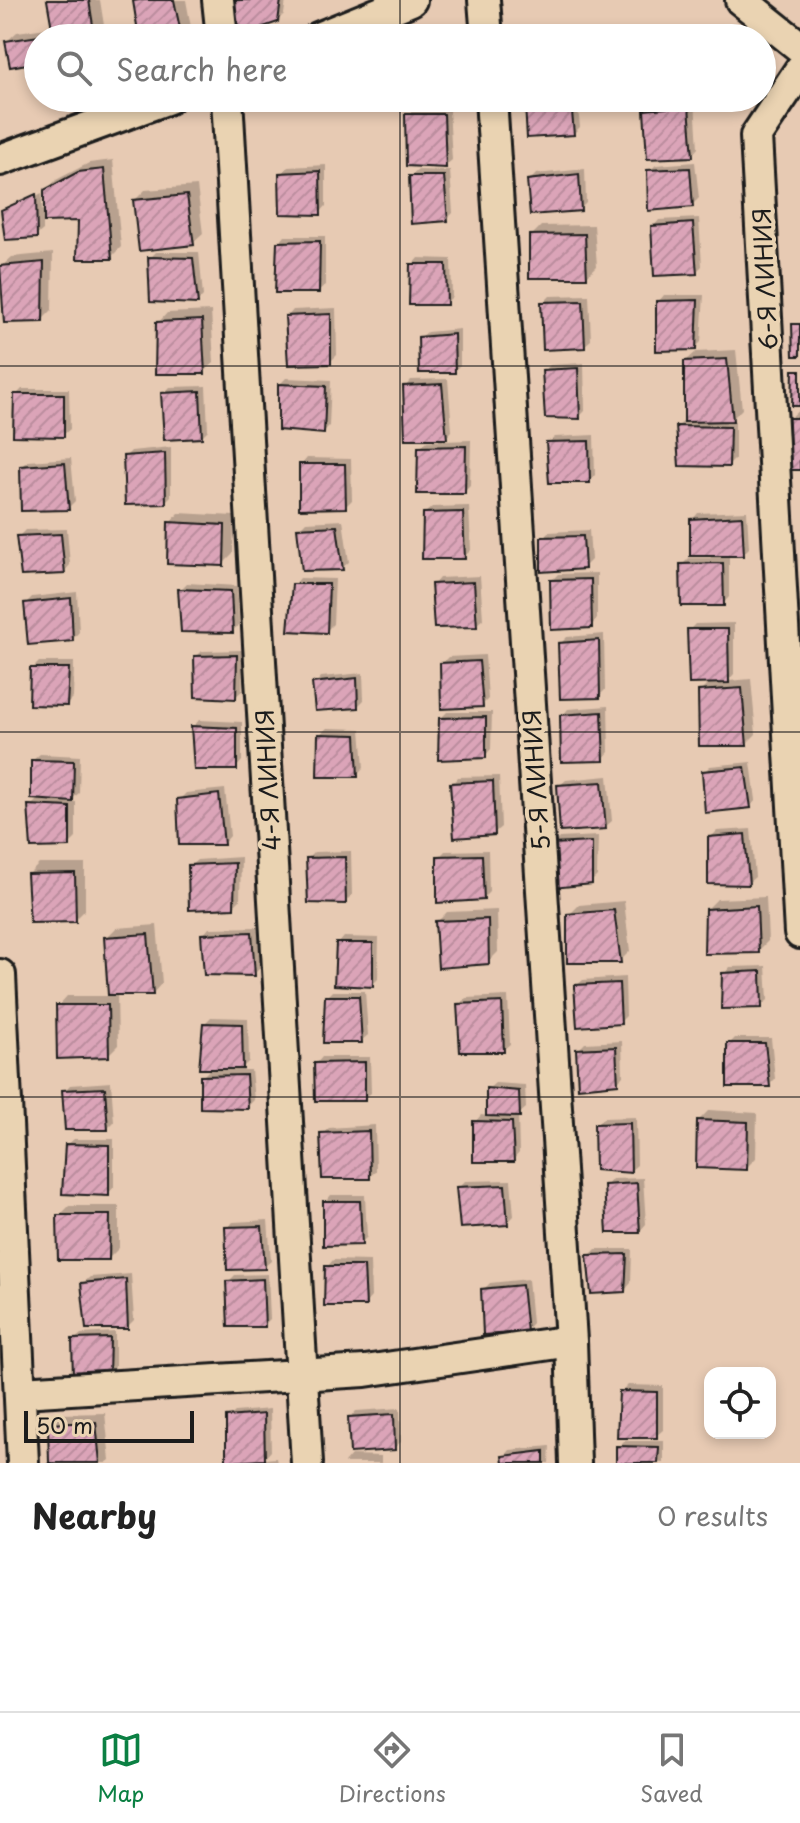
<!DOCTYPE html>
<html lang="en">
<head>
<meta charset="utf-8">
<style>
	body { margin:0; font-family:"Playpen Sans",sans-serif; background:#f6f6f6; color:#222 }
	.controls { position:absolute; right:24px; bottom:24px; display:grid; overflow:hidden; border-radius:16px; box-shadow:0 4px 12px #0003 }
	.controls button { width:72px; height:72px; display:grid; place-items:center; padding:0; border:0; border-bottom:2px solid #e0e0e0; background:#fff; color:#222; font:40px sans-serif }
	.scale { position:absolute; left:24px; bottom:20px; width:170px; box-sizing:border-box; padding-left:8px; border:4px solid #1c1c1c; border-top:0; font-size:22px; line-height:28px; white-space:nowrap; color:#1c1c1c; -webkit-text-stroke:6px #ead3b2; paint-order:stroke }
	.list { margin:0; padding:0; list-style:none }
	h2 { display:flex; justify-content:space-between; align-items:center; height:104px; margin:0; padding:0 32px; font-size:34px }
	h2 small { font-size:26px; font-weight:400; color:#767676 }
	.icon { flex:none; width:44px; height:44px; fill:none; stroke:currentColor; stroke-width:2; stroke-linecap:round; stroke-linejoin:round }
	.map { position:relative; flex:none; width:800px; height:1463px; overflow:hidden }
	.search { position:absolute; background:#fff; box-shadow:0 4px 12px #0003; left:24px; right:24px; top:24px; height:88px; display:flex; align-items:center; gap:20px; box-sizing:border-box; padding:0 28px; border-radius:44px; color:#767676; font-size:30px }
	.sheet { height:248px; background:#fff }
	nav { display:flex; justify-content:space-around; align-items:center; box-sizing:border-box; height:112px; border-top:2px solid #e0e0e0; background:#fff; font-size:22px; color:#767676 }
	nav a { display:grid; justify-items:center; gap:4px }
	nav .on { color:#0b8043 }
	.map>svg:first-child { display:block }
	.shadow { fill:#0003 }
	.building { fill:url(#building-hatch); stroke:#1c1c1c; stroke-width:2 }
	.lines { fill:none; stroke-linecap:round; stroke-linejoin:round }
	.minor-casing { stroke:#1c1c1c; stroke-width:36 }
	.minor { stroke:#ead3b2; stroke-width:30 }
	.grid { fill:none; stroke:#1c1c1c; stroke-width:2; stroke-opacity:0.55 }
	.labels { text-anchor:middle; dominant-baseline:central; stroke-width:8; stroke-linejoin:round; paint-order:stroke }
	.street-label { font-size:24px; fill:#1c1c1c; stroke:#ead3b2 }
</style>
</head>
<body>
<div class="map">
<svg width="800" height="1463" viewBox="0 0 800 1463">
	<defs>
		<pattern id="building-hatch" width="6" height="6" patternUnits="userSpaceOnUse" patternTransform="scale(2)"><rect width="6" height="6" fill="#dba4b8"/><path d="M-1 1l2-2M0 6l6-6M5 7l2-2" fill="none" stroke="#bb8d9e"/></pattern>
	</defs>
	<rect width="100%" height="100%" fill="#e7cab3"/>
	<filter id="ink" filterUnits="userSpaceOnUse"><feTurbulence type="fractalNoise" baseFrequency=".0125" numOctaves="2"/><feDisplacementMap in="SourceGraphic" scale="16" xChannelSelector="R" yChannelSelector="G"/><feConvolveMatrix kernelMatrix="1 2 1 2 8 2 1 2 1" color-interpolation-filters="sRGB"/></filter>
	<g filter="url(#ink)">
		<path class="shadow" d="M 49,0 L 100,0 L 106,38 L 38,38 L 38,60 L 7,41 L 17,32 L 54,27 Z
			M 137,0 L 186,0 L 193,38 L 141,38 L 135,2 Z
			M 233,0 L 286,0 L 284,14 L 277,21 Z
			M 535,98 L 577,98 L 580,127 L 573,134 L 527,106 Z
			M 695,101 L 698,148 L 692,155 L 646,111 L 653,104 Z
			M 414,109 L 449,109 L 452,160 L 445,166 L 407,115 Z
			M 113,160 L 121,247 L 111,257 L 80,219 L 43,220 L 43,230 L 36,236 L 7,210 L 42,193 L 42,210 L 46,210 L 46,191 L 56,180 L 89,163 Z
			M 695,162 L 699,198 L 692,205 L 649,171 L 656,165 Z
			M 326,165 L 326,206 L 320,213 L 281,174 L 288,167 Z
			M 585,169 L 586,203 L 580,209 L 529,181 L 536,174 Z
			M 418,170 L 450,171 L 453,213 L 447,219 L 411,176 Z
			M 197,186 L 203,234 L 193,243 L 135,200 L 145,190 Z
			M 699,218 L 702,266 L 696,272 L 653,227 L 659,220 Z
			M 594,225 L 597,266 L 587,276 L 531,236 L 541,226 Z
			M 285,236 L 325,236 L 325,285 L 318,291 L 279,243 Z
			M 156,252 L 199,252 L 203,296 L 197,302 L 150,258 Z
			M 53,253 L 52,310 L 42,320 L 2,266 L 12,257 Z
			M 418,258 L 451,259 L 452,297 L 446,303 L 412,265 Z
			M 589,295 L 591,340 L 584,346 L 543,303 L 550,296 Z
			M 664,295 L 704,295 L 701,342 L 695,348 L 658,302 Z
			M 336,308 L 337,355 L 330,362 L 287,317 L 293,310 Z
			M 211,311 L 214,363 L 204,372 L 158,323 L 167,313 Z
			M 460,329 L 460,365 L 454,371 L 420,338 L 427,332 Z
			M 736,350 L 742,409 L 729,422 L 735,422 L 735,459 L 729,465 L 678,426 L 685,420 L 686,361 L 696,352 Z
			M 584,363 L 585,411 L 579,417 L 544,371 L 550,365 Z
			M 286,378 L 331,380 L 329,426 L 323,432 L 280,384 Z
			M 448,379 L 452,431 L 443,441 L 471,440 L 470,486 L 464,492 L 420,448 L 427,441 L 439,441 L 439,437 L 405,387 L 411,380 Z
			M 206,386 L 208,430 L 202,436 L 163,394 L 170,387 Z
			M 22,389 L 69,389 L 70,429 L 63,435 L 16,395 Z
			M 800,409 L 800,468 L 790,418 Z
			M 594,435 L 595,475 L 589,481 L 548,443 L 555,437 Z
			M 171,447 L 171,496 L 165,502 L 125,457 L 131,451 Z
			M 71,458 L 75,501 L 68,508 L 22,467 L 28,461 Z
			M 307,458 L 351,459 L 352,500 L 346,506 L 301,465 Z
			M 469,506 L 471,550 L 464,557 L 425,513 L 432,507 Z
			M 747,511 L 749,548 L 743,554 L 729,554 L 729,597 L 723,604 L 682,565 L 689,558 L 711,558 L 692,520 L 698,513 Z
			M 179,513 L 234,516 L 233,554 L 223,564 L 170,523 Z
			M 343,520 L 349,562 L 342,568 L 299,529 L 306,522 Z
			M 67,529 L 70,565 L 64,572 L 18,537 L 25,530 Z
			M 589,530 L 591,560 L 584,567 L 543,538 L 549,532 Z
			M 597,573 L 597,619 L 591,626 L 552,580 L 558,574 Z
			M 480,576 L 483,619 L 476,625 L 433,585 L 439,578 Z
			M 300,578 L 335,579 L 333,624 L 326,631 L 294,585 Z
			M 187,583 L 237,586 L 239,625 L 232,631 L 180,590 Z
			M 77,592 L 79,632 L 73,639 L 26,603 L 32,597 Z
			M 734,623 L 734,674 L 728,681 L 751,679 L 756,734 L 746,744 L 700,692 L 711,681 L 689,630 L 695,624 Z
			M 604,634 L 605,690 L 599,696 L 560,644 L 567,637 Z
			M 243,650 L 242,691 L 235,697 L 196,657 L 202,651 Z
			M 485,655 L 488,699 L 482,705 L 442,663 L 448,657 Z
			M 39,662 L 74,662 L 73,698 L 67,704 L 32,669 Z
			M 363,673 L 364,700 L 358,706 L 315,684 L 321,677 Z
			M 608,706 L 609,752 L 603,759 L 562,716 L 568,709 Z
			M 447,712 L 492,712 L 491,749 L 485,756 L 440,719 Z
			M 199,720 L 242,722 L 242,761 L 236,768 L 193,727 Z
			M 327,728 L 361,729 L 364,768 L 357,775 L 320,734 Z
			M 40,754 L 80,756 L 79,793 L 70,801 L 76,802 L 76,838 L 69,845 L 31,806 L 39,798 L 33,760 Z
			M 751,762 L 756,800 L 750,807 L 704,772 L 710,766 Z
			M 499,776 L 501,827 L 494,833 L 452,784 L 458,777 Z
			M 608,776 L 612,821 L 605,827 L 559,786 L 566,780 Z
			M 225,789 L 230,836 L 224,843 L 179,800 L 186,793 Z
			M 751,829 L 755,877 L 748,883 L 710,838 L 717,831 Z
			M 598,836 L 597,876 L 591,882 L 553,845 L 559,838 Z
			M 488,850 L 489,892 L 483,898 L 439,857 L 445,851 Z
			M 351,851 L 352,895 L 345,902 L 308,858 L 314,852 Z
			M 241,857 L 240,900 L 234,906 L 190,866 L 197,860 Z
			M 39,864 L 85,864 L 85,910 L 75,920 L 29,874 Z
			M 766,897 L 768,941 L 758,951 L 707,909 L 717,899 Z
			M 624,901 L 630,951 L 620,961 L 569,915 L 579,905 Z
			M 497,910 L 498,952 L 488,962 L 437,922 L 447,912 Z
			M 157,925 L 162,983 L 153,993 L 117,992 L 118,1045 L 108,1055 L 58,1006 L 67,996 L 110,996 L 106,938 L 116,928 Z
			M 258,927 L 261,967 L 254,974 L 203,935 L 209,928 Z
			M 344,937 L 379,938 L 378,979 L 372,985 L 338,944 Z
			M 766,966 L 768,1000 L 761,1006 L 724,974 L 730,967 Z
			M 625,977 L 626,1016 L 620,1022 L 576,986 L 583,980 Z
			M 333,991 L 365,991 L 368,1035 L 361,1041 L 327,997 Z
			M 508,996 L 510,1044 L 503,1050 L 459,1005 L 466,998 Z
			M 211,1017 L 248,1018 L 249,1061 L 240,1070 L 251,1070 L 254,1100 L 247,1107 L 202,1077 L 212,1067 L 205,1023 Z
			M 735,1038 L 771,1038 L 775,1079 L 769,1085 L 729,1044 Z
			M 622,1041 L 623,1076 L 617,1082 L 578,1050 L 585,1043 Z
			M 322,1057 L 370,1057 L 371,1093 L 364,1099 L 316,1064 Z
			M 111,1082 L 114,1122 L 108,1128 L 64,1091 L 70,1085 Z
			M 495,1083 L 525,1085 L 526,1108 L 518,1115 L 519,1153 L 513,1160 L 475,1122 L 481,1115 L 488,1116 L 488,1089 Z
			M 709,1110 L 757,1113 L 756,1158 L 746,1168 L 699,1120 Z
			M 636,1117 L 637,1165 L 630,1171 L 596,1125 L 603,1118 Z
			M 375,1125 L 376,1171 L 369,1177 L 322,1134 L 329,1128 Z
			M 74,1139 L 114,1139 L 114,1187 L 108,1194 L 67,1145 Z
			M 643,1178 L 646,1224 L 640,1231 L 606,1186 L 612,1179 Z
			M 511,1180 L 514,1216 L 507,1223 L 458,1188 L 465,1181 Z
			M 331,1195 L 365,1195 L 367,1237 L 361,1243 L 325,1202 Z
			M 69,1206 L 119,1206 L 119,1248 L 109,1258 L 59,1216 Z
			M 268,1220 L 271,1261 L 264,1267 L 227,1228 L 233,1222 Z
			M 596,1249 L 632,1249 L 631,1283 L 625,1290 L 589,1256 Z
			M 333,1260 L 370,1261 L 371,1297 L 365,1304 L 327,1267 Z
			M 131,1274 L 134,1320 L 127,1327 L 83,1283 L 90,1277 Z
			M 268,1274 L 270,1319 L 264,1325 L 228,1282 L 235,1275 Z
			M 528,1279 L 532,1323 L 526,1330 L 483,1290 L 490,1283 Z
			M 115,1332 L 115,1367 L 109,1374 L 74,1340 L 81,1334 Z
			M 628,1385 L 663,1386 L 663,1430 L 656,1436 L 621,1392 Z
			M 400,1408 L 401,1442 L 394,1448 L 350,1418 L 356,1411 Z
			M 270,1409 L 271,1451 L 264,1459 L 276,1458 L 277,1463 L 228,1463 L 232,1459 L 228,1418 L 235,1412 Z
			M 105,1413 L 110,1460 L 106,1463 L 51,1463 L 50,1424 L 60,1414 Z
			M 624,1441 L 664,1441 L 664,1463 L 618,1463 L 618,1447 Z
			M 550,1446 L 549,1463 L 505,1463 L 504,1457 L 510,1450 Z
			M 351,1455 L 381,1456 L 381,1463 L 344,1463 Z"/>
		<path class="building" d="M 47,0 L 89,0 L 95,38 L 38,38 L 38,62 L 10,67 L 5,41 L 53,34 Z
			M 139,0 L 174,0 L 182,38 L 139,38 L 133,1 Z
			M 230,0 L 281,0 L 278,22 L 234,37 Z
			M 571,100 L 574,135 L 527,138 L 525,105 Z
			M 689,106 L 693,157 L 647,159 L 644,110 Z
			M 405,114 L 444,114 L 446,168 L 406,166 Z
			M 690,168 L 693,207 L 648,211 L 647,170 Z
			M 104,169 L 112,259 L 77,259 L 78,221 L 44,222 L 44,190 L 78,172 Z
			M 320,171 L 321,215 L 280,214 L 279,173 Z
			M 579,174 L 581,211 L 530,215 L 527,180 Z
			M 409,176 L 444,176 L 448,221 L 411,224 Z
			M 36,194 L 37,238 L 5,240 L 1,210 Z
			M 187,195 L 194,245 L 139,251 L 133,200 Z
			M 693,223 L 697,274 L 654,276 L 651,226 Z
			M 585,234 L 587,278 L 529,278 L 529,235 Z
			M 320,241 L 319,293 L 275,293 L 277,242 Z
			M 148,257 L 193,258 L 198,304 L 150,302 Z
			M 44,262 L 43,322 L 4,323 L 0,266 Z
			M 410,264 L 446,264 L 447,305 L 409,305 Z
			M 698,300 L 696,350 L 656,351 L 656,301 Z
			M 583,301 L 585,348 L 543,350 L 541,302 Z
			M 331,314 L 331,364 L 288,365 L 285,316 Z
			M 202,320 L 205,374 L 155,374 L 156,322 Z
			M 792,324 L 800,324 L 800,356 L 793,356 Z
			M 454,334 L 455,373 L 419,373 L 418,337 Z
			M 727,359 L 733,421 L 684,422 L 684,361 Z
			M 578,368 L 580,419 L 545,418 L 542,370 Z
			M 793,370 L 800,370 L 800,406 L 792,406 Z
			M 278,384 L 326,386 L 324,434 L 278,430 Z
			M 442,384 L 447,439 L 405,439 L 403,386 Z
			M 200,391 L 202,438 L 164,440 L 161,393 Z
			M 14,394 L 64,394 L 64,437 L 13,436 Z
			M 788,418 L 800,418 L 800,470 L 791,470 Z
			M 676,426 L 730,427 L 729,467 L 679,466 Z
			M 589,441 L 590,483 L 549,483 L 546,442 Z
			M 466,446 L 465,494 L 417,494 L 418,447 Z
			M 165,453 L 166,504 L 125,505 L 123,456 Z
			M 65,463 L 69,510 L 21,511 L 20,466 Z
			M 299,464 L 345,464 L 346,508 L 299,509 Z
			M 463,512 L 465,559 L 422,559 L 423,513 Z
			M 742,516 L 744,556 L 690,556 L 690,519 Z
			M 168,522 L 225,525 L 224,566 L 167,564 Z
			M 337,526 L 343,570 L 302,571 L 297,528 Z
			M 61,534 L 65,574 L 21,576 L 16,536 Z
			M 583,536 L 585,569 L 541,572 L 541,537 Z
			M 723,563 L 724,606 L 681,606 L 680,564 Z
			M 591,579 L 592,628 L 551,630 L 550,580 Z
			M 474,582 L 477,627 L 434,628 L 431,584 Z
			M 292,584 L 329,584 L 327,633 L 288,631 Z
			M 178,589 L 231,591 L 233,633 L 181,632 Z
			M 71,598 L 73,641 L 28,645 L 24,603 Z
			M 687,629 L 728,629 L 729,683 L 689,684 Z
			M 599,640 L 600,698 L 560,699 L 558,643 Z
			M 237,655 L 236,699 L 195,697 L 194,656 Z
			M 479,661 L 483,707 L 441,709 L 440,663 Z
			M 30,668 L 69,668 L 67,706 L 29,705 Z
			M 357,678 L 358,708 L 315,711 L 312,683 Z
			M 742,688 L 747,746 L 699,746 L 698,691 Z
			M 602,712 L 604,761 L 561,762 L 560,715 Z
			M 486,717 L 486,758 L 438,760 L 439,718 Z
			M 191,726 L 237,728 L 237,770 L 194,770 Z
			M 318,734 L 356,735 L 358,777 L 317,777 Z
			M 31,760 L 74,761 L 73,802 L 31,799 Z
			M 745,767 L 751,808 L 705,813 L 702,771 Z
			M 493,781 L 495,835 L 454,838 L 450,783 Z
			M 602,782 L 606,829 L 560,832 L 557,785 Z
			M 219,794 L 224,845 L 179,845 L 177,799 Z
			M 28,805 L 70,807 L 70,847 L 31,848 Z
			M 745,834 L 749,885 L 708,884 L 708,837 Z
			M 592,842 L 592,884 L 553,888 L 551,844 Z
			M 482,855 L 484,900 L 437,903 L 437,856 Z
			M 345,857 L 346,904 L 308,903 L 306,858 Z
			M 235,863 L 234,908 L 189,910 L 188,865 Z
			M 75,873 L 76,922 L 30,923 L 27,874 Z
			M 757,906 L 759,953 L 704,954 L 705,909 Z
			M 614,910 L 621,963 L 567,963 L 567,914 Z
			M 488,919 L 489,964 L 438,968 L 435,921 Z
			M 252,932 L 255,976 L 204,975 L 201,934 Z
			M 148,934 L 153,995 L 108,995 L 104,937 Z
			M 336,943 L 373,943 L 373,987 L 334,985 Z
			M 761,971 L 762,1008 L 721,1009 L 722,973 Z
			M 619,983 L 621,1024 L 577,1027 L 574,985 Z
			M 325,996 L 359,996 L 362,1043 L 323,1043 Z
			M 502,1002 L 504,1052 L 460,1052 L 457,1004 Z
			M 56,1005 L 108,1005 L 109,1057 L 57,1059 Z
			M 203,1023 L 242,1024 L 243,1069 L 199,1069 Z
			M 727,1043 L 765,1043 L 770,1087 L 727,1087 Z
			M 616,1047 L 618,1084 L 578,1088 L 576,1049 Z
			M 365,1062 L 365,1101 L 315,1101 L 314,1063 Z
			M 246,1075 L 248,1109 L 200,1108 L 200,1076 Z
			M 105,1088 L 108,1130 L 65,1130 L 62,1090 Z
			M 486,1088 L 519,1091 L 520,1117 L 486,1116 Z
			M 697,1120 L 748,1122 L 747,1170 L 696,1168 Z
			M 473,1121 L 512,1122 L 514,1162 L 473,1162 Z
			M 630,1123 L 631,1173 L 595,1170 L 594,1124 Z
			M 369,1131 L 370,1179 L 322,1179 L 320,1133 Z
			M 65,1144 L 109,1145 L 109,1196 L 62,1194 Z
			M 637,1183 L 640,1233 L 607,1233 L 604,1185 Z
			M 505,1185 L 508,1225 L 460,1228 L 456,1187 Z
			M 323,1201 L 360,1201 L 362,1245 L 323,1246 Z
			M 57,1215 L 110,1215 L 109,1260 L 58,1260 Z
			M 262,1226 L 265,1269 L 227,1270 L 225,1227 Z
			M 627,1254 L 625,1292 L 591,1294 L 587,1255 Z
			M 325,1266 L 364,1266 L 366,1306 L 324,1306 Z
			M 126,1279 L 128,1329 L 86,1329 L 81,1283 Z
			M 263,1279 L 265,1327 L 228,1327 L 226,1281 Z
			M 522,1285 L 527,1332 L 483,1335 L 481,1289 Z
			M 110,1338 L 109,1376 L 73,1378 L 72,1339 Z
			M 619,1391 L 657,1392 L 657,1438 L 617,1438 Z
			M 264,1414 L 265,1460 L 226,1462 L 226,1417 Z
			M 394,1414 L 395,1450 L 350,1453 L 348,1417 Z
			M 96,1422 L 100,1463 L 49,1463 L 48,1424 Z
			M 616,1446 L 659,1447 L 658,1463 L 616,1463 Z
			M 544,1451 L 544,1463 L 503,1463 L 502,1456 Z"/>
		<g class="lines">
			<g class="minor-casing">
				<path id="minor" d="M 218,0 L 222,38
					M 484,0 L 487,38
					M 741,0 L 800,47
					M 318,38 L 411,0
					M 800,70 L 756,136 L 800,933
					M 227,98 L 307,1463
					M 491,98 L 571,1341 L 575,1463
					M 0,160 L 169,98
					M 0,975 L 23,1463
					M 21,1392 L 365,1371 L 571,1341"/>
			</g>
			<use href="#minor" class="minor"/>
		</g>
	</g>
	<path class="grid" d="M 400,0 L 400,38M 400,98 L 400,1463M 0,366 L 800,366M 0,732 L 800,732M 0,1097 L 800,1097"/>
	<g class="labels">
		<g class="street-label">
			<text transform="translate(764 279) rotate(-93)">6-Я ЛИНИЯ</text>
			<text transform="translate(267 780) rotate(-93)">4-Я ЛИНИЯ</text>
			<text transform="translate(535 780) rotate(-94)">5-Я ЛИНИЯ</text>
		</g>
	</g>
</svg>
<div class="controls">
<button><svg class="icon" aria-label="locate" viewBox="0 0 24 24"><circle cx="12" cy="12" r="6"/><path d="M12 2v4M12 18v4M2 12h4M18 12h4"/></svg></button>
</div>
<div class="scale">50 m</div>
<div class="search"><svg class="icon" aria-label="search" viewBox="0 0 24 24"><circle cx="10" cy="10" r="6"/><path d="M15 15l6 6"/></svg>Search here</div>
</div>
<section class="sheet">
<h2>Nearby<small>0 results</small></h2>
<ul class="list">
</ul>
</section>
<nav>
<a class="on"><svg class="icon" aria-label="map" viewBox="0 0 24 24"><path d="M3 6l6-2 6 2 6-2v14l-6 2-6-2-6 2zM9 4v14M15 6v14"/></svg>Map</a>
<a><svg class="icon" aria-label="directions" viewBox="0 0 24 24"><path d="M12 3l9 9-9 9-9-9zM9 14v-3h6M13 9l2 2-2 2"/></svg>Directions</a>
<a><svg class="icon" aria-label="saved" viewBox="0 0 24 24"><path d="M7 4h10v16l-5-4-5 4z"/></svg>Saved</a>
</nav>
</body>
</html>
